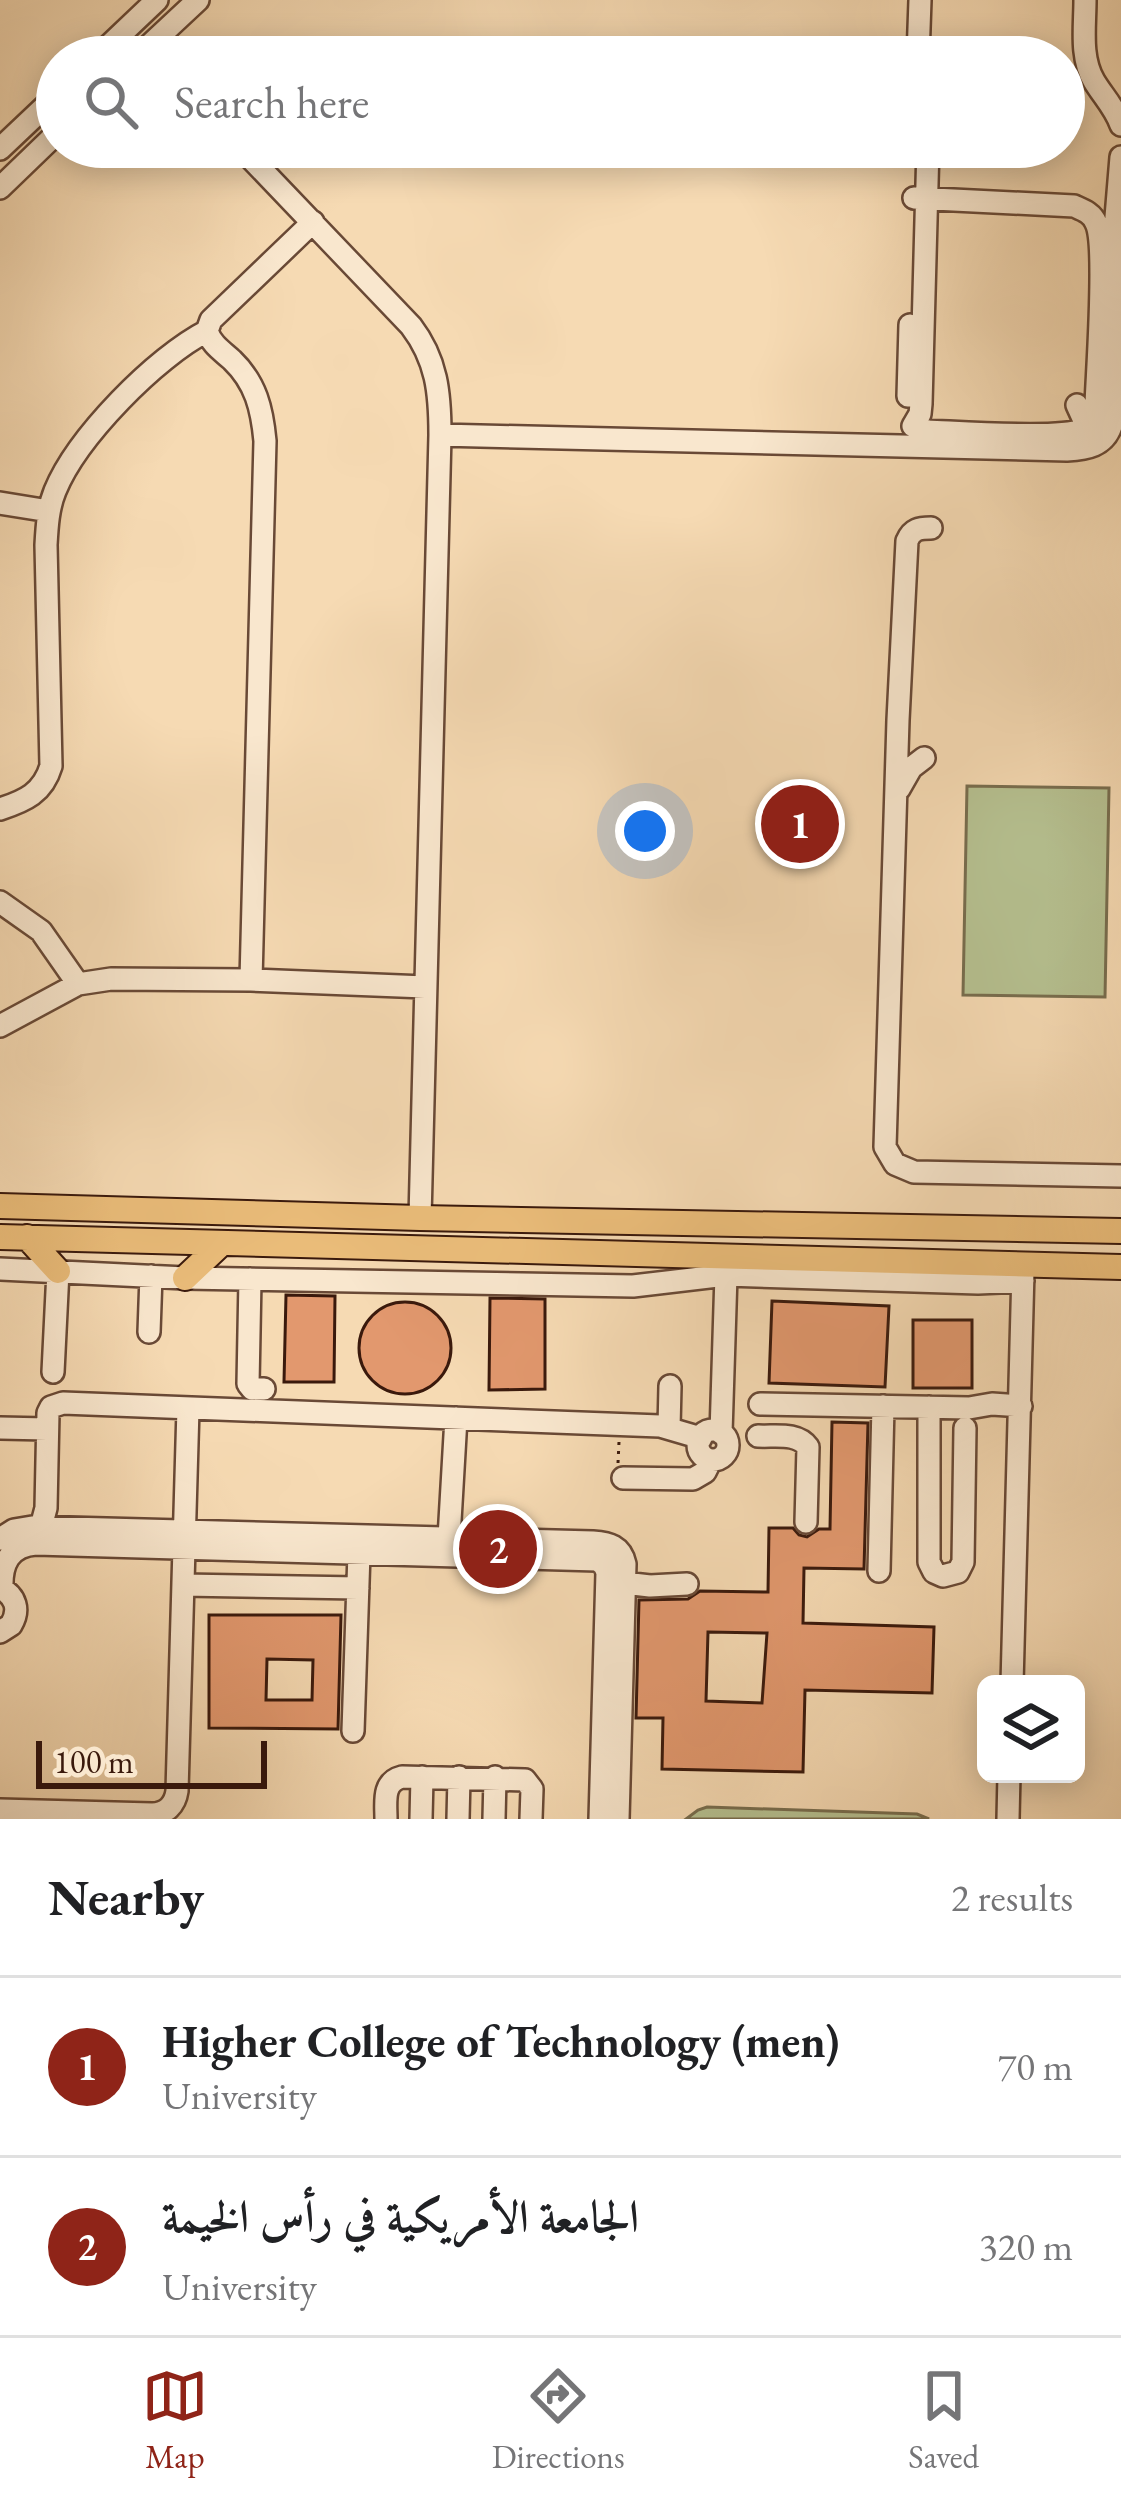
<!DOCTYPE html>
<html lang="en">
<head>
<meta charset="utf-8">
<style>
	body { margin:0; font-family:"EB Garamond",Amiri,serif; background:#f2f2f2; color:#202124 }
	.controls { position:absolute; right:36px; bottom:36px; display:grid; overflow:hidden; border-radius:18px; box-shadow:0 6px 30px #0003 }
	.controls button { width:108px; height:108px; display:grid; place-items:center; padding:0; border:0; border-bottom:3px solid #e0e0e0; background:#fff; color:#202124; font:60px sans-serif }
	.scale { position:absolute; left:36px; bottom:30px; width:231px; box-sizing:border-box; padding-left:12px; border:6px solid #3a190c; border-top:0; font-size:33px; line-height:42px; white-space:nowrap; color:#3a190c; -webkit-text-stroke:9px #f9e7ce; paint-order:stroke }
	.you { position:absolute; left:645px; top:831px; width:42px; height:42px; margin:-30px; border:9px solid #fff; border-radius:50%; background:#1a73e8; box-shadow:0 0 0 18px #1a73e833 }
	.badge { display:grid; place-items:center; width:78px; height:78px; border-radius:50%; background:#8f2418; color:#fff; font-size:39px; font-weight:700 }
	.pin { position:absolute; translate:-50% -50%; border:6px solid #fff; box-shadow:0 3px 12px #0006 }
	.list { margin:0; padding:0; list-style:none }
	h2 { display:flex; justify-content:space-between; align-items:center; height:156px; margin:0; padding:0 48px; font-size:51px }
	h2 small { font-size:39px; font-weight:400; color:#757577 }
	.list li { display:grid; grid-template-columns:78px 1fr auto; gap:36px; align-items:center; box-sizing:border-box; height:180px; padding:0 48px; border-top:3px solid #e0e0e0 }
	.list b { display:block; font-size:45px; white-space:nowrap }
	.list p { margin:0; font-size:39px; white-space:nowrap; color:#757577 }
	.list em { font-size:39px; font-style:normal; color:#757577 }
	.icon { flex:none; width:66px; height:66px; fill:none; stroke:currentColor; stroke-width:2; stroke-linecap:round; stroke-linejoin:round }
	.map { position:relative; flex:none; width:1121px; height:1819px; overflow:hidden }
	.search { position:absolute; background:#fff; box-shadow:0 6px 30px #0003; left:36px; right:36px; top:36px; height:132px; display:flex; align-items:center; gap:30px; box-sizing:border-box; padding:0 42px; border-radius:66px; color:#757577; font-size:45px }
	.sheet { height:516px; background:#fff }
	nav { display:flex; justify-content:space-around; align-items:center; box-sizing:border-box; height:168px; border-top:3px solid #e0e0e0; background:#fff; font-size:33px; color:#757577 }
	nav a { display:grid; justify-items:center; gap:6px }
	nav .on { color:#8f2418 }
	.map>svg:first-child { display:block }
	.green { fill:#b6c191; stroke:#786d4e; stroke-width:3 }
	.building { fill:#e2986e; stroke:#3a190c; stroke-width:3; fill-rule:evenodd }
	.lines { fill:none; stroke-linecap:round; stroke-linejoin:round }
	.minor-casing { stroke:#694936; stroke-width:26 }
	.major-casing { stroke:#3a190c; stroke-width:28 }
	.path { stroke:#3a190c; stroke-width:3; stroke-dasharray:3 6; stroke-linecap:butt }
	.minor { stroke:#f9e7ce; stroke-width:21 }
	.major { stroke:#ebbd7a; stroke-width:24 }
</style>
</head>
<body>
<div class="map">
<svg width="1121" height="1819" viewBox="0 0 1121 1819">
	<rect width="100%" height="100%" fill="#f6dab3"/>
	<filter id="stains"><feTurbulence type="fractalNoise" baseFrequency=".00167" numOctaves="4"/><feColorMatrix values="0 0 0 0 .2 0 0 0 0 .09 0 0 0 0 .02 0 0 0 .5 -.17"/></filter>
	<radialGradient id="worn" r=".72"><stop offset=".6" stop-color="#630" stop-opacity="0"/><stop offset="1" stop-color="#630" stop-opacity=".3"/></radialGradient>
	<path class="green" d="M 967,786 L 1109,788 L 1105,997 L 963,995 Z
		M 707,1807 L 917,1814 L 929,1819 L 686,1819 L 698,1810 Z"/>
	<path class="building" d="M 286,1295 L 335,1296 L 334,1382 L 284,1382 Z
		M 490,1298 L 545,1299 L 545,1389 L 489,1390 Z
		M 772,1301 L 889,1306 L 885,1387 L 769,1383 Z
		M359 1348a46 46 0 1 1 92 0a46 46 0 1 1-92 0Z
		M 913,1320 L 972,1320 L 972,1388 L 913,1388 Z
		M 832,1422 L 868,1423 L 864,1569 L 804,1568 L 803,1623 L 934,1627 L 932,1693 L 805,1690 L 803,1772 L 662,1769 L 663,1718 L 636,1718 L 639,1600 L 688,1599 L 700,1591 L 768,1592 L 769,1528 L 793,1528 L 799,1535 L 807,1537 L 819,1529 L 830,1529 ZM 708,1632 L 767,1633 L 762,1703 L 706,1701 Z
		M 209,1615 L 341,1615 L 338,1729 L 209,1728 ZM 267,1659 L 313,1660 L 312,1700 L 266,1700 Z"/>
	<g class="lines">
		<g class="minor-casing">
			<path id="minor" d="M 1085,0 C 1085,27 1080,57 1094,81 C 1103,96 1115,108 1121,125
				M 97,57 L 157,0
				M 137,57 L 198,0
				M 918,57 L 920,0
				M 240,147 L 411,326 C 437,360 440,393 440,435 L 420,1218
				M 0,149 L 57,95
				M 0,188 L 57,133
				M 207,331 C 212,345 221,350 232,360 C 256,383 262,409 265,441 L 251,980
				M 908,396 L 910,325
				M 1077,405 L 1087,427
				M 913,426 L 928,431 C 957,432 1062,440 1083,429 C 1093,424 1094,416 1096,405 C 1097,373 1107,245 1096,223 C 1092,213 1083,210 1074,206 L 914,198
				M 913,426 L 920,414 L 921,404 L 928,147
				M 440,435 L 1067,450 C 1087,449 1104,446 1111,426 L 1115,229 L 1121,157
				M 0,503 L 49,511
				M 931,528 C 919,528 912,529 907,541 L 898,720 L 885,1147 L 895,1164 L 914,1172 L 1121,1176
				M 899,789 L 911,768 L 924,758
				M 0,809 C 25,801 43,793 51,766 L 46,545 C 47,527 48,508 55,491 C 77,437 156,357 207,331 L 211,320 L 313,222
				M 0,902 L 41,931 L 78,984
				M 0,1026 L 78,984 L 111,979 L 251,980 L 425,987
				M 0,1269 L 185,1278 L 633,1286 L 726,1275 L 978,1283 L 1023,1281
				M 250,1279 L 248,1384 L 252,1389 L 264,1389
				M 149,1332 L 151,1276
				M 53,1372 L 58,1271
				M 760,1404 L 969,1408 L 992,1404 L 1021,1406
				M 929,1407 L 929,1562 L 934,1572 L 943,1576 L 958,1572 L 963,1562 L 965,1428
				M 0,1428 L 47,1429
				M 669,1428 L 670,1386
				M698 1445a15 15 0 1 1 30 0a15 15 0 1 1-30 0Z
				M 721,1433 L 726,1275
				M 758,1436 C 775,1437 797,1432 808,1447 L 806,1522
				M 623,1478 L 693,1479 L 705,1472 L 711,1460
				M 41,1527 L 46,1508 L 48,1413 L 51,1407 L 63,1403 L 660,1426 L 701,1438
				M 449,1538 L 456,1418
				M 0,1539 L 14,1530 L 32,1527 L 593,1542 C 609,1543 621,1546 625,1564 L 618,1819
				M 879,1571 L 883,1406
				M 624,1583 L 650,1586 L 687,1584
				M 183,1585 L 358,1588
				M 0,1588 C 16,1596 20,1610 11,1625 L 0,1632
				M 2,1589 C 1,1564 9,1546 36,1544 L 597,1560 L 604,1565 L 607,1572 L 600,1819
				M 1012,1684 L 1023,1271
				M 353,1731 L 359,1553
				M 0,1810 L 152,1814 C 166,1814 175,1805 177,1791 L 188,1408
				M 386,1819 C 386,1802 382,1782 402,1777 L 525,1780 L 532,1789 L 531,1819
				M 421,1819 L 422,1777
				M 458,1819 L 459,1777
				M 494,1819 L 495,1777
				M 1008,1819 L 1009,1774"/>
		</g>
		<g class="major-casing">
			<path id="major" d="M 0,1206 L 420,1218 L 1121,1231
				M 0,1237 L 1121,1267
				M 27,1237 L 58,1271
				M 185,1278 L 222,1243"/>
		</g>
		<path class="path" d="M 618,1463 L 619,1442"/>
		<use href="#minor" class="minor"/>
		<use href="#major" class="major"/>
	</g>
	<rect width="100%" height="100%" filter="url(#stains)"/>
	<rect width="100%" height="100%" fill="url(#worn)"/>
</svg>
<div class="controls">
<button><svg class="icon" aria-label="layers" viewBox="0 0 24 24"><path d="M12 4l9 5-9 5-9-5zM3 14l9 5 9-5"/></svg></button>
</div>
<div class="scale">100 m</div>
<div class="you"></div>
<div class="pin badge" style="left:800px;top:824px">1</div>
<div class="pin badge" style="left:498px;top:1549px">2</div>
<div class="search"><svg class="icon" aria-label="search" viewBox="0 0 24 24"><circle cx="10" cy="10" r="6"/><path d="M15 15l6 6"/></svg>Search here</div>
</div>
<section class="sheet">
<h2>Nearby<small>2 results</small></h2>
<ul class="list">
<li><span class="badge">1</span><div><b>Higher College of Technology (men)</b><p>University</p></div><em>70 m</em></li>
<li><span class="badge">2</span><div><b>الجامعة الأمريكية في رأس الخيمة</b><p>University</p></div><em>320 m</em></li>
</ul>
</section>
<nav>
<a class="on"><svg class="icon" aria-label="map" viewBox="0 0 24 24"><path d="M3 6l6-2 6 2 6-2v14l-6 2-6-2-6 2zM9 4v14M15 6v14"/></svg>Map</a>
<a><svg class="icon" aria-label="directions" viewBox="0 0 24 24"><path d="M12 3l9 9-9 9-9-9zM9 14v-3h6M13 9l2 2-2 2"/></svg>Directions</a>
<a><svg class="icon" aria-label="saved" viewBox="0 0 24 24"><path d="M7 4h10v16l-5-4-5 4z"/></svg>Saved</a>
</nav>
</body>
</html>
